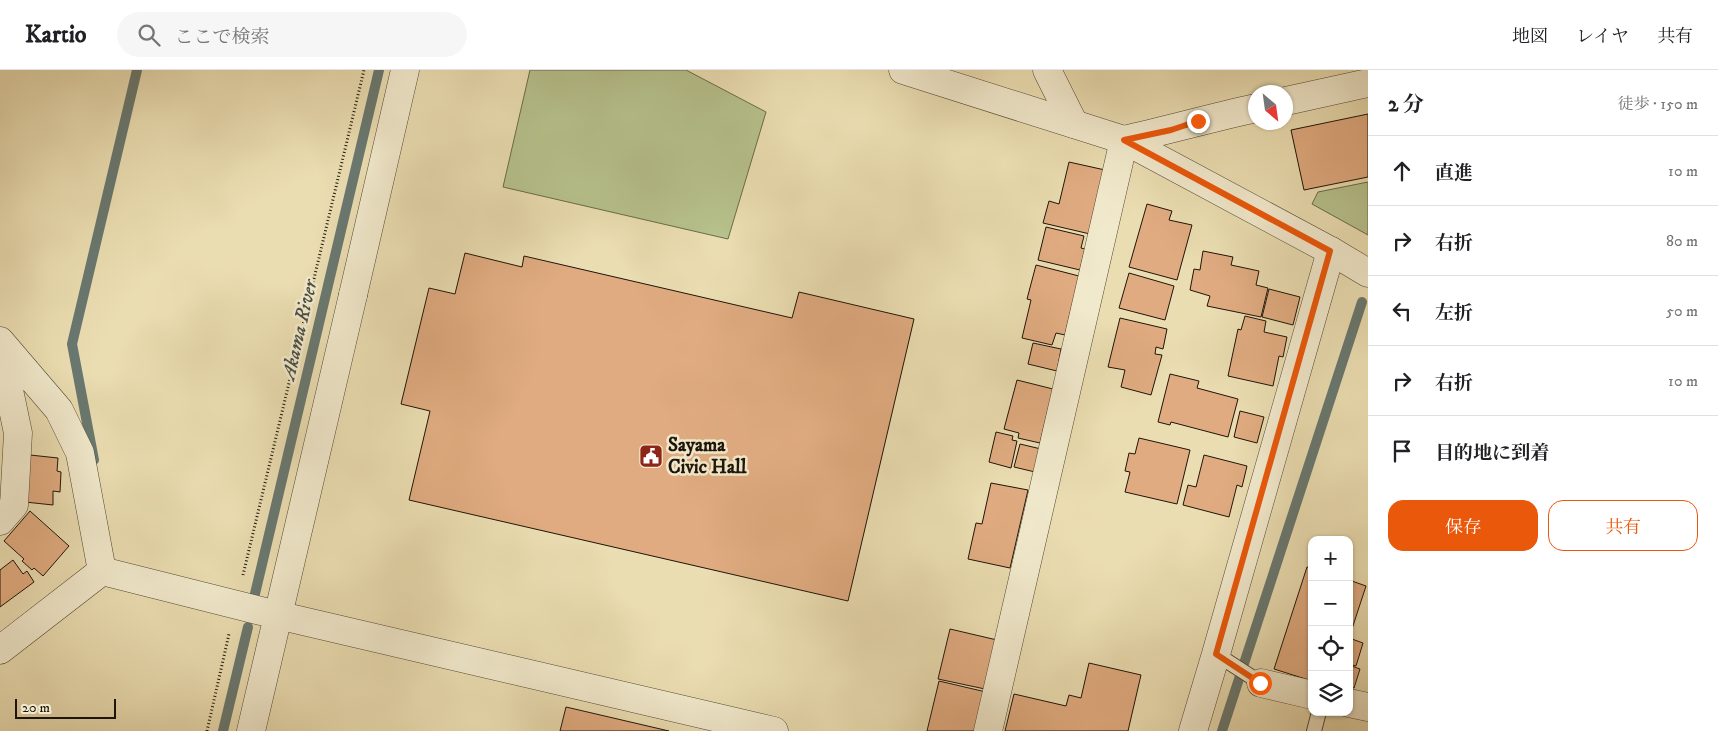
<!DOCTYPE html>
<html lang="ja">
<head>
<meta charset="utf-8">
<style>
	body { margin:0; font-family:"IM FELL DW Pica","Noto Serif JP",serif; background:#f6f6f6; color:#202124 }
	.controls { position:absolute; right:15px; bottom:15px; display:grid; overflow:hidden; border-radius:10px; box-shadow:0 1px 4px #0004 }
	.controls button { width:45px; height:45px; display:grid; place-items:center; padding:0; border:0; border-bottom:1px solid #e0e0e0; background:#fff; color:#202124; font:25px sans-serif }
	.compass { position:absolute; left:1248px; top:15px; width:45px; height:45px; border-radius:50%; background:#fff; box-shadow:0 1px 4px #0004; rotate:151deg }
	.scale { position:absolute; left:15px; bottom:12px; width:101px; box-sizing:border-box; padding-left:5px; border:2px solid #1f1409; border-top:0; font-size:14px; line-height:18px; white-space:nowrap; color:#1f1409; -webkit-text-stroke:4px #f1e9cc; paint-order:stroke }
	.stop { position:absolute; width:15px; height:15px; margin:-11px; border:4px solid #ea580c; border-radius:50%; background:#fff }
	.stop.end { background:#ea580c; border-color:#fff; box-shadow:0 1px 5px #0008 }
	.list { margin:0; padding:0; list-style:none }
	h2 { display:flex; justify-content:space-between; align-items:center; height:65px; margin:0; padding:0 20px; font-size:21px }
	h2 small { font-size:16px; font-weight:400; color:#757577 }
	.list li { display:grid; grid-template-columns:32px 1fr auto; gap:15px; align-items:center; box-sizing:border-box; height:70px; padding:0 20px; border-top:1px solid #e0e0e0 }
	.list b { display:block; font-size:19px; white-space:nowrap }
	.list em { font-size:16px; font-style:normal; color:#757577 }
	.actions { display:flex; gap:10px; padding:15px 20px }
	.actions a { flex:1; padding:11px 0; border:1px solid #ea580c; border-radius:15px; text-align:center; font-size:18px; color:#ea580c }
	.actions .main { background:#ea580c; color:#fff }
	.icon { flex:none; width:28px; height:28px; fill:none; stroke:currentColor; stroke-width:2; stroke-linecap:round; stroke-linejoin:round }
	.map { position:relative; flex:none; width:1368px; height:661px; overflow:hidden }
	header { display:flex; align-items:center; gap:30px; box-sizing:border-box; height:70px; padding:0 25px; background:#fff; border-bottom:1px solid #e0e0e0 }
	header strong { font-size:24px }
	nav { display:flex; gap:28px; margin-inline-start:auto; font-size:18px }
	.search { width:350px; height:45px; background:#f6f6f6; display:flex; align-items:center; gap:12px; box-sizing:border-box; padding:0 18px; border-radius:28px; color:#757577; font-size:19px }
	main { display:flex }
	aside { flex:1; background:#fff }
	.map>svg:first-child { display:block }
	.green { fill:#b6c18c; stroke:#6a6a4a }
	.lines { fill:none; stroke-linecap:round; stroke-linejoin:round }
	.stream { stroke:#697870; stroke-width:10 }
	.building { fill:#e0ab80; stroke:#1f1409 }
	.service-casing { stroke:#524633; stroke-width:16 }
	.minor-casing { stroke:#524633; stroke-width:29 }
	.tertiary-casing { stroke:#524633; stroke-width:29 }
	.path { stroke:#1f1409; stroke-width:3; stroke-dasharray:1 2.5; stroke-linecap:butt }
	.service { stroke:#f1e9cc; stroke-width:14 }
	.minor { stroke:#f1e9cc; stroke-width:28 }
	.tertiary { stroke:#f1e9cc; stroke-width:28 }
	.route { stroke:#ea580c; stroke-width:6 }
	.labels { text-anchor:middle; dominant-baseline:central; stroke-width:5; stroke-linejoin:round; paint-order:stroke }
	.poi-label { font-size:19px; font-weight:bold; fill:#1f1409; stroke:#f1e9cc; text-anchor:start }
	.water-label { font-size:20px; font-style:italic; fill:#4a4e45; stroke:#f1e9cc }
</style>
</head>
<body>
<header>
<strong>Kartio</strong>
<div class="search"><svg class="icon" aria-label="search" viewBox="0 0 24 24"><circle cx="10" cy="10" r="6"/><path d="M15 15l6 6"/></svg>ここで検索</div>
<nav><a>地図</a><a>レイヤ</a><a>共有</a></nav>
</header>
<main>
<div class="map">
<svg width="1368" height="661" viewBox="0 0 1368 661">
	<rect width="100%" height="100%" fill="#eaddb1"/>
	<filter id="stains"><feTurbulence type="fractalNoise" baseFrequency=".004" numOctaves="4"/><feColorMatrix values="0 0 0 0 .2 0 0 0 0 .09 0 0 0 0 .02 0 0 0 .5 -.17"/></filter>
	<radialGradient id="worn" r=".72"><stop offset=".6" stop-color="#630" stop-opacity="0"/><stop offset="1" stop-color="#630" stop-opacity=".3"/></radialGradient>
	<path class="green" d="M 530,0 L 686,0 L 766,42 L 728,169 L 503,117 Z
		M 1368,112 L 1368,165 L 1312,134 L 1318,122 Z"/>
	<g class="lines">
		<path class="stream" d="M 94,390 L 72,274 L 137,0
			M 254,528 L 379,0
			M 223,661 L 248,557
			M 1222,661 L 1362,232"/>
	</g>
	<path class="building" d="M 1368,44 L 1368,107 L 1304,120 L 1291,60 Z
		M 1069,92 L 1105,100 L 1090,164 L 1043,153 L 1049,131 L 1059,134 Z
		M 1147,134 L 1172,141 L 1169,150 L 1192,155 L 1177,210 L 1129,197 Z
		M 1046,157 L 1084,166 L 1081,178 L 1085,179 L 1080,200 L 1038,190 Z
		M 1203,181 L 1233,187 L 1231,195 L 1259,201 L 1256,215 L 1268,218 L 1261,247 L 1207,236 L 1210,226 L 1190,220 L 1194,199 L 1200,200 Z
		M 465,183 L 522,197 L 524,186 L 792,248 L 799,222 L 914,249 L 848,531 L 409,430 L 430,341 L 401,334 L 429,218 L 455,224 Z
		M 1036,195 L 1079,206 L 1065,265 L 1056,263 L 1052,275 L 1022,268 L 1031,230 L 1027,229 Z
		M 1129,203 L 1174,216 L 1165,250 L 1119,238 Z
		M 1269,219 L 1300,227 L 1293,255 L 1262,247 Z
		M 1245,246 L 1266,251 L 1264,262 L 1287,267 L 1283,287 L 1279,286 L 1273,316 L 1228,306 L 1238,259 L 1241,260 Z
		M 1120,248 L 1167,259 L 1163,279 L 1156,277 L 1155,284 L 1162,285 L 1151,325 L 1121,317 L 1125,300 L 1108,297 Z
		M 1033,273 L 1061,279 L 1057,301 L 1028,294 Z
		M 1170,304 L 1199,311 L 1197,318 L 1238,329 L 1228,367 L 1171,352 L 1170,355 L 1158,352 Z
		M 1017,310 L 1053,319 L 1040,373 L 1018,368 L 1019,363 L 1004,359 Z
		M 1240,341 L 1264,347 L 1257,373 L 1234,367 Z
		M 996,362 L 1013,366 L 1012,370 L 1017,371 L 1011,398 L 989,392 Z
		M 1139,368 L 1190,380 L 1177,434 L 1125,422 L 1130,402 L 1125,401 L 1129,383 L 1135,384 Z
		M 1020,374 L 1041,379 L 1035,402 L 1014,397 Z
		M 30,385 L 58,388 L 57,401 L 61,402 L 60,422 L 53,421 L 53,435 L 25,432 Z
		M 1204,385 L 1247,396 L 1242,417 L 1237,415 L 1229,447 L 1183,435 L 1188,415 L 1196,417 Z
		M 991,413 L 1028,420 L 1010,498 L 968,489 L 976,453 L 982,454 Z
		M 30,441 L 69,476 L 43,506 L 34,498 L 32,500 L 22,491 L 24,489 L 4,471 Z
		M 13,490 L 23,504 L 27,501 L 34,512 L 0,537 L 0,500 Z
		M 1307,497 L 1312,498 L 1312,611 L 1274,599 Z
		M 1349,510 L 1366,516 L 1349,568 Z
		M 950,559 L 997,570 L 985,619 L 938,609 Z
		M 1349,568 L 1363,573 L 1356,596 L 1349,594 Z
		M 1089,593 L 1141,605 L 1128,661 L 1005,661 L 1014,624 L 1066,636 L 1069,625 L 1081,628 Z
		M 1349,595 L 1360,599 L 1354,618 L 1351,617 L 1350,622 Z
		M 939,611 L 986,622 L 977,661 L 927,661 Z
		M 566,637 L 669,661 L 560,661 Z"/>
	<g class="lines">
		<g class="service-casing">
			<path id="service" d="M 1216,584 L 1261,613
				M 1314,661 L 1319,642"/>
		</g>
		<g class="minor-casing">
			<path id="minor" d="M 1047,0 L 1074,54
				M 1286,31 L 1368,13
				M 0,271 L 59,340 L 80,383 L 102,501
				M 0,287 L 4,296 L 18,363 L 14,435 L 0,451
				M 0,580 L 102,501 L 277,545 L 774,661
				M 1261,613 L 1312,625
				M 1349,633 L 1368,637
				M 251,661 L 353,225
				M 988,661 L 1124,70 C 1168,60 1211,48 1256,38
				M 1193,661 L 1216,584 L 1331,181"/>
		</g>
		<g class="tertiary-casing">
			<path id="tertiary" d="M 903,0 L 1124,70 L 1331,181 L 1368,203
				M 353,225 L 405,0"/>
		</g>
		<path class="path" d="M 243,505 L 364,0
			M 207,661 L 229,564"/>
		<use href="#service" class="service"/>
		<use href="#minor" class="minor"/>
		<use href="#tertiary" class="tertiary"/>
	</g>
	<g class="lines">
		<path class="route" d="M 1198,51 L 1171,60 L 1124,70 L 1330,181 L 1216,584 L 1260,613"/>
	</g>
	<defs>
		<g id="civic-square" transform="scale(1.25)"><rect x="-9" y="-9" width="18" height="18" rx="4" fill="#8f2418" stroke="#f1e9cc"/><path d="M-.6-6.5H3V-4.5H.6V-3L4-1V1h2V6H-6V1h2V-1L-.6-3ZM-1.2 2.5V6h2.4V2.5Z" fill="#fff"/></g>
	</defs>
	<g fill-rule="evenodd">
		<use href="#civic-square" x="651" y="386"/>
	</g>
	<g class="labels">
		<g class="poi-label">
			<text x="668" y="375">Sayama<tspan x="668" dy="22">Civic Hall</tspan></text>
		</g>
		<g class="water-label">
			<text transform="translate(300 260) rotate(-77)">Akama River</text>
		</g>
	</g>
	<rect width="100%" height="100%" filter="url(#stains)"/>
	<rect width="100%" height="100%" fill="url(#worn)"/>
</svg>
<div class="controls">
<button>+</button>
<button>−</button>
<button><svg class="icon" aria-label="locate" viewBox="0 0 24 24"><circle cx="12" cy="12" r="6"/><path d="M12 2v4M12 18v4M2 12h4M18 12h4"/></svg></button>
<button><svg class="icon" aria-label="layers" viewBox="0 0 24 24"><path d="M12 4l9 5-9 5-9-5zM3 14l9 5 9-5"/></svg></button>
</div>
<svg class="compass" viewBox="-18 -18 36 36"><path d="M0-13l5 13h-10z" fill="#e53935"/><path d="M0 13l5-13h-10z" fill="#757577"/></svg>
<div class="scale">20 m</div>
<div class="stop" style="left:1260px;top:613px"></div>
<div class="stop end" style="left:1198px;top:51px"></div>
</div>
<aside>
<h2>2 分<small>徒歩 · 150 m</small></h2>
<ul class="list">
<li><svg class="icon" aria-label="ahead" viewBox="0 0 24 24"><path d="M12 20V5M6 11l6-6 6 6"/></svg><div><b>直進</b></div><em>10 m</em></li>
<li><svg class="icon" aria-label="right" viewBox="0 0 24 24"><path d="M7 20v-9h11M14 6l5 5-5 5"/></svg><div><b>右折</b></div><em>80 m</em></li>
<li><svg class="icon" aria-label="left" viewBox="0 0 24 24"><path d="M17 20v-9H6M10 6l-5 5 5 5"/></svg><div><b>左折</b></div><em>50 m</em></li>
<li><svg class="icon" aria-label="right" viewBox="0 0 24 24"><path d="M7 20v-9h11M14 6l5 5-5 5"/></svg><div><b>右折</b></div><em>10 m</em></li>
<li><svg class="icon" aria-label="arrive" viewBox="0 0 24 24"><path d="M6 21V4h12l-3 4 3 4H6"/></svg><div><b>目的地に到着</b></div></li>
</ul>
<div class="actions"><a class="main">保存</a><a>共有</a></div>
</aside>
</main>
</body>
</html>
